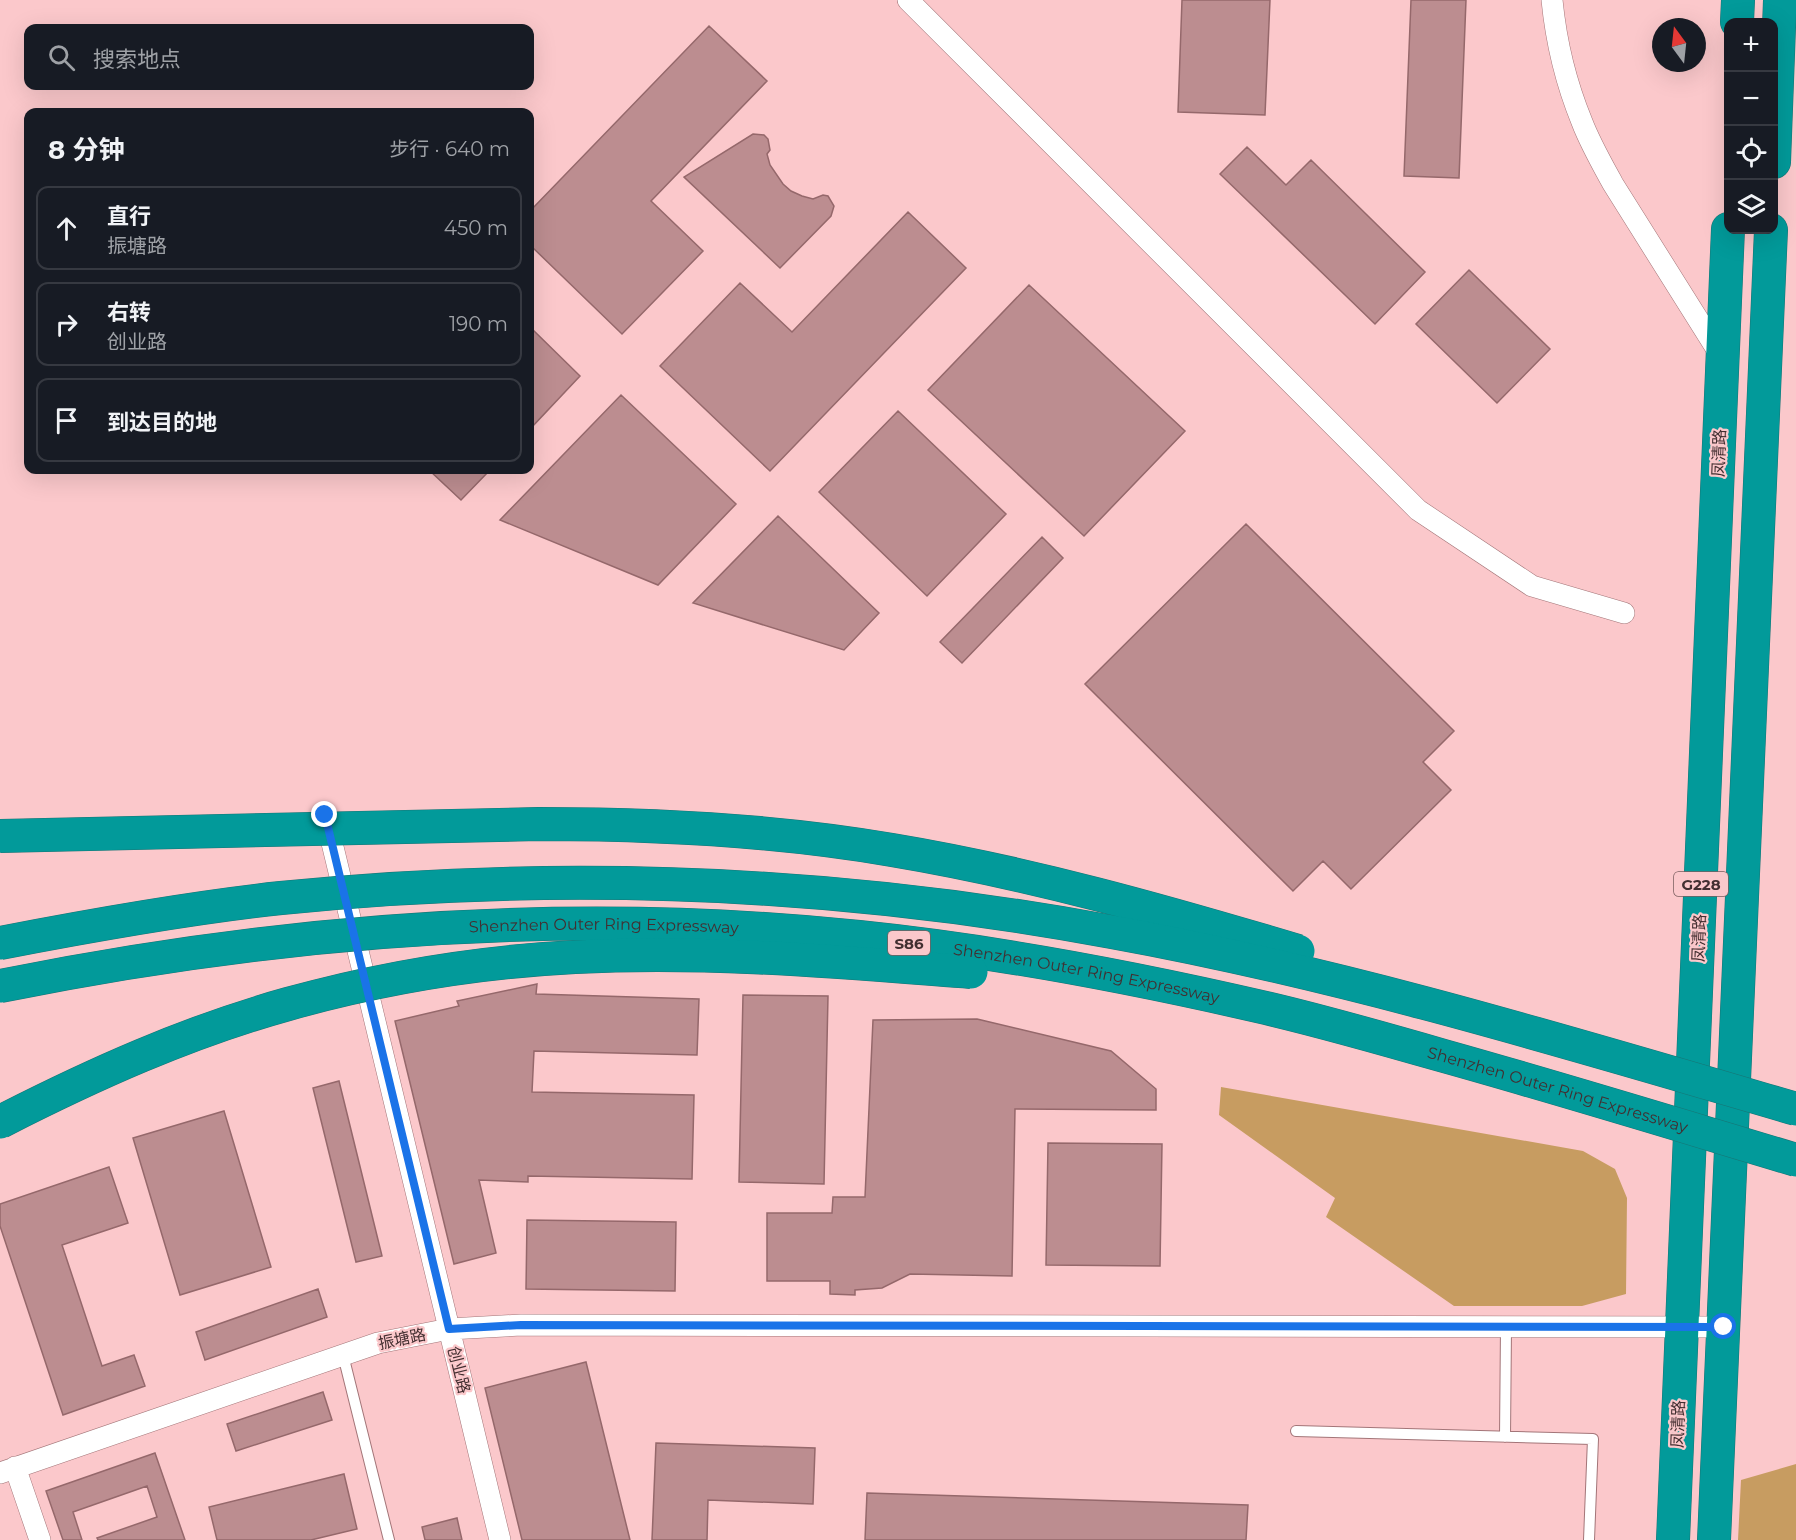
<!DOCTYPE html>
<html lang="zh">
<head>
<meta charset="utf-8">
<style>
	body { margin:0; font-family:Montserrat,"Noto Sans SC",sans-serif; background:#20242c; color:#f1f3f6 }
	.controls { position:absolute; right:18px; top:18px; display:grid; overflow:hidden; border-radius:12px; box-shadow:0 6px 24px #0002 }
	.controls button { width:54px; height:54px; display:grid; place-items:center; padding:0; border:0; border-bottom:2px solid #363941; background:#171b24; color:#f1f3f6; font:30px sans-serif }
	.compass { position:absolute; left:1652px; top:18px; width:54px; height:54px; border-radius:50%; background:#171b24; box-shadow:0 6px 24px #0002; rotate:345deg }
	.stop { position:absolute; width:18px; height:18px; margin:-14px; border:4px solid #1a73e8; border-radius:50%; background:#fff }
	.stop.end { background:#1a73e8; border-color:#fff; box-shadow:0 2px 6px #0008 }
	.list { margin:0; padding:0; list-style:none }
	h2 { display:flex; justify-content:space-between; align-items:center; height:78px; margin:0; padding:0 24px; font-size:26px }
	h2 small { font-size:20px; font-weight:400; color:#9ea1a6 }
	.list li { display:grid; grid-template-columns:39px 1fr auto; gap:18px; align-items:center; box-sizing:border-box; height:84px; margin:0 12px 12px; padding:0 12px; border:2px solid #363941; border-radius:12px }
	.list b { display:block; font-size:22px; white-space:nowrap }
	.list p { margin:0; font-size:20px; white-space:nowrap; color:#9ea1a6 }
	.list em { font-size:20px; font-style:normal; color:#9ea1a6 }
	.icon { flex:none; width:33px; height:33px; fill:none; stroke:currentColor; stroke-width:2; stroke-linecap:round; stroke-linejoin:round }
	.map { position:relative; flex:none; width:1796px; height:1540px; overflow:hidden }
	.search { position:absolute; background:#171b24; box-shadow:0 6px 24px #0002; left:24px; top:24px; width:510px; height:66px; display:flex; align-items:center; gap:15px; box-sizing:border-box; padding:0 21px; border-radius:12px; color:#9ea1a6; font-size:22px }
	.panel { position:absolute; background:#171b24; box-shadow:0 6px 24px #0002; left:24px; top:108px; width:510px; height:366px; border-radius:12px }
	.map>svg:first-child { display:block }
	.green { fill:#c79c61 }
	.building { fill:#bc8d90; stroke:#95686b; stroke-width:1.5 }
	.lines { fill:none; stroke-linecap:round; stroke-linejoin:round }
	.lane-casing { stroke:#a37578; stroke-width:12 }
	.street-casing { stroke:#a37578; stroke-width:22 }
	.highway-casing { stroke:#197575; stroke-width:34 }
	.lane { stroke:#fff; stroke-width:10 }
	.street { stroke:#fff; stroke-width:21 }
	.highway { stroke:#029a9a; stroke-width:33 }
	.highway-bridge-casing { stroke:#197575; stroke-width:34; stroke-linecap:butt }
	.highway-bridge { stroke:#029a9a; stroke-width:33 }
	.route { stroke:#1a73e8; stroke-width:8 }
	.labels { text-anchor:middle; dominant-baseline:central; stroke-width:4.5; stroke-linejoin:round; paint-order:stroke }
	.shield { fill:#fbc8cb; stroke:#7a5d5f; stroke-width:1.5 }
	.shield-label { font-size:15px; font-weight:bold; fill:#432f31 }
	.street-label { font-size:16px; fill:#432f31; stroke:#fbc8cb }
</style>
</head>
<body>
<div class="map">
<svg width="1796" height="1540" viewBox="0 0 1796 1540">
	<rect width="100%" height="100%" fill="#fbc8cb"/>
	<path class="green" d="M 1221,1087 L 1583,1151 L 1615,1169 L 1627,1198 L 1626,1294 L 1582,1306 L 1454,1306 L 1326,1217 L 1335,1198 L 1219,1115 Z
		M 1796,1464 L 1796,1540 L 1738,1540 L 1741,1480 Z"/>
	<path class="building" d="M 1182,0 L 1270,0 L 1265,115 L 1178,112 Z
		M 1411,0 L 1466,0 L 1459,178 L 1404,176 Z
		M 709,26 L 767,81 L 651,201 L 703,251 L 622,334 L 530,245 L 530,211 Z
		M 753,134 L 764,135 L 768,139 L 770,150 L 767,154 L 770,165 L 783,184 L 791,191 L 802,196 L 813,199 L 823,195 L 828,196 L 834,206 L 831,216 L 780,268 L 684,177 Z
		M 1247,147 L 1286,185 L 1311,160 L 1425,272 L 1375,324 L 1220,174 Z
		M 908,212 L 966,268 L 770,471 L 660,366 L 740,283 L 792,332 Z
		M 1469,270 L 1550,349 L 1497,403 L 1416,324 Z
		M 1029,285 L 1185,431 L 1084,536 L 928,390 Z
		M 530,327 L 580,376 L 530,429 Z
		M 621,395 L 736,504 L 658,585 L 500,520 Z
		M 898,411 L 1006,514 L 927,596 L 819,492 Z
		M 429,470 L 490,470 L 461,500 Z
		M 778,516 L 879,613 L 844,650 L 693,603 Z
		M 1246,524 L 1454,731 L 1423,762 L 1451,790 L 1351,889 L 1323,861 L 1293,891 L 1085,684 Z
		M 1042,537 L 1063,558 L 962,663 L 940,642 Z
		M 537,984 L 536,994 L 699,999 L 697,1055 L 534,1051 L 532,1092 L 694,1095 L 692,1179 L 528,1176 L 528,1182 L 479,1180 L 496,1253 L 454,1264 L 395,1021 L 459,1006 L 457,1001 Z
		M 743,995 L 828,996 L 824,1184 L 739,1182 Z
		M 977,1019 L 1111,1051 L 1156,1089 L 1156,1110 L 1015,1109 L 1012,1276 L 910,1274 L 882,1288 L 855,1290 L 855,1295 L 830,1294 L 830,1281 L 767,1281 L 767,1213 L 832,1213 L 833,1197 L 865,1197 L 873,1020 Z
		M 339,1081 L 382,1256 L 356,1262 L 313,1088 Z
		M 224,1111 L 271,1267 L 180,1295 L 133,1138 Z
		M 1048,1143 L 1162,1144 L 1160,1266 L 1046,1265 Z
		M 109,1167 L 128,1223 L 62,1245 L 102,1366 L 134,1355 L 145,1386 L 63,1415 L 0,1226 L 0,1204 Z
		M 527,1220 L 676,1222 L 675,1291 L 526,1289 Z
		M 318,1289 L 327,1317 L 205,1360 L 196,1332 Z
		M 586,1362 L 630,1540 L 522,1540 L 485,1388 Z
		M 323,1392 L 332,1420 L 236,1451 L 227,1424 Z
		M 656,1443 L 815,1448 L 813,1504 L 708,1500 L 707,1540 L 652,1540 Z
		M 155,1453 L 185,1540 L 98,1540 L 97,1538 L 157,1517 L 147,1486 L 73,1512 L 82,1540 L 63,1540 L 46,1491 Z
		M 344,1474 L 357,1529 L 311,1540 L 217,1540 L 209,1507 Z
		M 867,1493 L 1248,1505 L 1246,1540 L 865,1540 Z
		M 457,1518 L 462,1540 L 425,1540 L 422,1527 Z"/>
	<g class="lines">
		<g class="lane-casing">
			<path id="lane" d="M 343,1355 L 389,1540
				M 1296,1431 L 1593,1439 L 1589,1540
				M 1505,1437 L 1506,1327"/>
		</g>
		<g class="street-casing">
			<path id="street" d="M 908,0 L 1418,510 L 1532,586 L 1624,613
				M 1552,0 C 1556,41 1566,83 1582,122 C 1590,143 1602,164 1613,184 L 1721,356
				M 326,818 L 500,1540
				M 15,1467 L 40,1540
				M 0,1473 L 378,1343 L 449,1329 L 521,1325 L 1724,1327"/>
		</g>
		<g class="highway-casing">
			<path id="highway" d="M 1737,22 L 1738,0
				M 1774,162 L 1780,0
				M 1673,1540 L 1728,229
				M 1714,1540 L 1771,230"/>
		</g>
		<use href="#lane" class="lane"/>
		<use href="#street" class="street"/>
		<use href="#highway" class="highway"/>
		<g class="highway-bridge-casing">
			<g id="highway-bridge">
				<path d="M 0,836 L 539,824 C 657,824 776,830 892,850 C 1030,873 1164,911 1298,951"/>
				<path d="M 0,943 C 93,925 187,908 281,898 C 558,870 838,881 1112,932 C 1344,974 1570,1043 1796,1109"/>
				<path id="s1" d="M 0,986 C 282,929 572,907 859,937 C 996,951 1132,977 1266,1008 C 1326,1022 1385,1039 1444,1056 C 1562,1089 1679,1125 1796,1160"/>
				<path d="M 0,1122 C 92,1075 187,1032 288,1004 C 381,978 478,962 575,957 C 707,950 839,962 971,972"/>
			</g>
		</g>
		<use href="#highway-bridge" class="highway-bridge"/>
	</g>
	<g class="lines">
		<path class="route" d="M 325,815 L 449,1329 L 521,1325 L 1724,1327"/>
	</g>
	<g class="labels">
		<g class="shield">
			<rect x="1674" y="872" width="54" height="24" rx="4.5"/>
			<rect x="888" y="931" width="42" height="24" rx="4.5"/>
		</g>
		<g class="shield-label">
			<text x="1701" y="884">G228</text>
			<text x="909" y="943">S86</text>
		</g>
		<g class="street-label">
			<text transform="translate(1719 453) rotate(-88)">凤清路</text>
			<text stroke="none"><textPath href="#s1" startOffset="608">Shenzhen Outer Ring Expressway</textPath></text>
			<text transform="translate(1699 938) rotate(-88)">凤清路</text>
			<text stroke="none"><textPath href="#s1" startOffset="1094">Shenzhen Outer Ring Expressway</textPath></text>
			<text stroke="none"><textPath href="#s1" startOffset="1580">Shenzhen Outer Ring Expressway</textPath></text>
			<text transform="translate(402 1339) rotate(-12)">振塘路</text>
			<text transform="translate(459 1370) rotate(76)">创业路</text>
			<text transform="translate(1678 1424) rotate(-88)">凤清路</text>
		</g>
	</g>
</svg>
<div class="controls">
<button>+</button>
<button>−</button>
<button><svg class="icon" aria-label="locate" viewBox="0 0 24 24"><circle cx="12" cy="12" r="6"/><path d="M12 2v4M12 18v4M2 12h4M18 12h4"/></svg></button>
<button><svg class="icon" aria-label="layers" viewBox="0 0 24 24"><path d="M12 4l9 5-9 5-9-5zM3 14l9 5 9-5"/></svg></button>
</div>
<svg class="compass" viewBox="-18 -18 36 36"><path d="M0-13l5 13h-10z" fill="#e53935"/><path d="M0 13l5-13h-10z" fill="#9ea1a6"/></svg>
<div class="stop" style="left:1724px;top:1327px"></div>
<div class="stop end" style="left:325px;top:815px"></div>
<div class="search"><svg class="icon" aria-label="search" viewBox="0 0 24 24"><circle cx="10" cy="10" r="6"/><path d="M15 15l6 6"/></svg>搜索地点</div>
<section class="panel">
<h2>8 分钟<small>步行 · 640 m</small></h2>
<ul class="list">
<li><svg class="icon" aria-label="ahead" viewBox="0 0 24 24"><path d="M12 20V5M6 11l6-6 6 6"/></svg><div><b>直行</b><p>振塘路</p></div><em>450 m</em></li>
<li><svg class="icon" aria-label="right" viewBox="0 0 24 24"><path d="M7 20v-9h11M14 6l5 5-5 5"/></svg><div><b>右转</b><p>创业路</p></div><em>190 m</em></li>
<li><svg class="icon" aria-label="arrive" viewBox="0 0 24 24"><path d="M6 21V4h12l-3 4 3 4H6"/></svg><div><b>到达目的地</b></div></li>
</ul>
</section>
</div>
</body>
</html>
